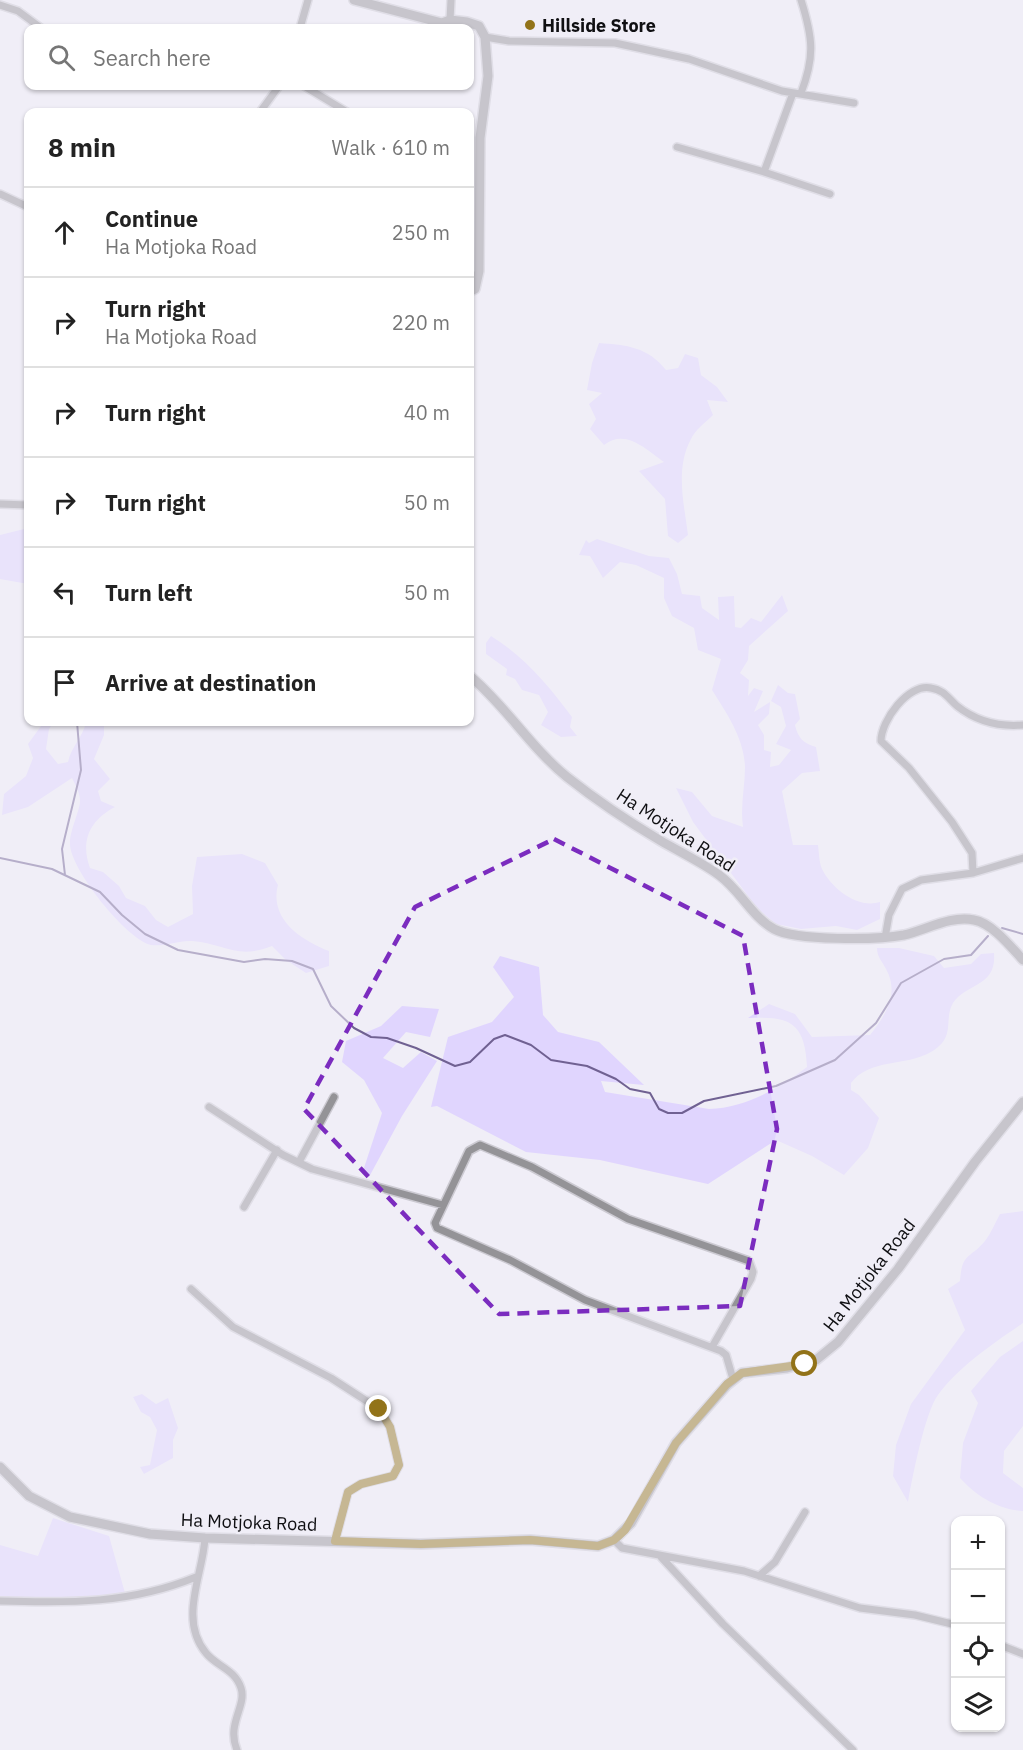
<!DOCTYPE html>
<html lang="en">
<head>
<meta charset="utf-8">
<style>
	body { margin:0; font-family:"IBM Plex Sans",sans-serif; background:#f6f6f6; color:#222 }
	.controls { position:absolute; right:18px; bottom:18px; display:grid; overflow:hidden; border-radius:12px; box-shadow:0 2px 4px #0004 }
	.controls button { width:54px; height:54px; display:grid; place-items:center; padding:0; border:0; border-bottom:2px solid #e0e0e0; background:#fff; color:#222; font:30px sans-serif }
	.stop { position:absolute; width:18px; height:18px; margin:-14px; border:4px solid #927319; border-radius:50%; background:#fff }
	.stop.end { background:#927319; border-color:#fff; box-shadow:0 2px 6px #0008 }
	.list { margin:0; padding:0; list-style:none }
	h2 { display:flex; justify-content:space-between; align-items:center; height:78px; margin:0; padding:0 24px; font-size:26px }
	h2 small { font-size:20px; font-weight:400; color:#767676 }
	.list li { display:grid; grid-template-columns:39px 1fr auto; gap:18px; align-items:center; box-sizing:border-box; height:90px; padding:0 24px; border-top:2px solid #e0e0e0 }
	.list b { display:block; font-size:22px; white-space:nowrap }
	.list p { margin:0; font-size:20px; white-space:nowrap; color:#767676 }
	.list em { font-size:20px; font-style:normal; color:#767676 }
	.icon { flex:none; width:33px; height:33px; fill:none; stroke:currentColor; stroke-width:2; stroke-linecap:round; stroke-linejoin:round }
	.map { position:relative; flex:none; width:1023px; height:1750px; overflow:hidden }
	.search { position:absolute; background:#fff; box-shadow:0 2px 4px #0004; left:24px; top:24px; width:450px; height:66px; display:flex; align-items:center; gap:15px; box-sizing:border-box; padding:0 21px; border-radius:12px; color:#767676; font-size:22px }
	.panel { position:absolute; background:#fff; box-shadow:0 2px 4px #0004; left:24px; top:108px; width:450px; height:618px; border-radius:12px }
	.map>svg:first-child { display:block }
	.green { fill:#e0d5fe }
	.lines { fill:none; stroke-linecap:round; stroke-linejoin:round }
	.stream { stroke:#706192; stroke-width:2 }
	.minor-casing { stroke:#cccad2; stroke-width:10 }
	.tertiary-casing { stroke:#cccad2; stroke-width:12 }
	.minor { stroke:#949397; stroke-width:7 }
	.tertiary { stroke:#949397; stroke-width:9 }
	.route { stroke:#927319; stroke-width:8 }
	.marked { fill:none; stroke:#7b2cbf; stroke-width:4.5; stroke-dasharray:12 8; stroke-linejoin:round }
	.poi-dot { fill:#927319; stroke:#f0eef7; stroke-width:2 }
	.labels { text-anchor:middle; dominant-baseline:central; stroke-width:5; stroke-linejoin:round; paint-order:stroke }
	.poi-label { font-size:18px; font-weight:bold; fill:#0f0f12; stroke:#f0eef7; text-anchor:start }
	.street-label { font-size:18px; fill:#0f0f12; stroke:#f0eef7 }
</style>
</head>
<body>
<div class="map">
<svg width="1023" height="1750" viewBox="0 0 1023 1750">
	<rect width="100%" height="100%" fill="#f0eef7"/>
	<path class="green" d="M 599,343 C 627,345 648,347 666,370 L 678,368 L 685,354 L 698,358 L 701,375 L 717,387 L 728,402 L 707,400 L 713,415 C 706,422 695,430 691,439 C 675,469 684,503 688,535 L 678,543 L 668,536 L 665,499 L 639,471 L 664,462 C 646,449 625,428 604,445 L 590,429 L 596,419 L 589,404 L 602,393 L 587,390 L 592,363 Z
		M 28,528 L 28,584 L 0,579 L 0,535 Z
		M 597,539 L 649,556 L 669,558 L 677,574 L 682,594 L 700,596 L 702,608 L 719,620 L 718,597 L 734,596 L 735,627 L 741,628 L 751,618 L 761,622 L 782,595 L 788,611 L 749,646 L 748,660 L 740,673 L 749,680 L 748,696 L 754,688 L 763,691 L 754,712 L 770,702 L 769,714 L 758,725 L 764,735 L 764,750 L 771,752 L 770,767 L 779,765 L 791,750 L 776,744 L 786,726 L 781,707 L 771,701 L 778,685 L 788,693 L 795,694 L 800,719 L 795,725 C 798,738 803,743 816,747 L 820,771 L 802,773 L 782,791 L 793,845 L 818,845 C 819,852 819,862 822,869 C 832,889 858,909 880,902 L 880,919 L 857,930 L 836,926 L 801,929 L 776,924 L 757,908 L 693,822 L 676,788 L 692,792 L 712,816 L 743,827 C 740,806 745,787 745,767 C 744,738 727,714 712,690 L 721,659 L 698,650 L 694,628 L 672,616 L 664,598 L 664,578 L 636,565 L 620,562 L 603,578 L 590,556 L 579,555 L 586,540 L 589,543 Z
		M 491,636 C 525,657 548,685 572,717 L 570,727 L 577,736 L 561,737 L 541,725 L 548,712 L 539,695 L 522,690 L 515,679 L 506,675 L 507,669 L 486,654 L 486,643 Z
		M 44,722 L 54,722 L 49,729 L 46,749 L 58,764 L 68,762 C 71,747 83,737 86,722 L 104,722 L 104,735 L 94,759 L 110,779 L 98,791 L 101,801 L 115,807 C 90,820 80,841 90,868 L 103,872 L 119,886 L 126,898 L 145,906 L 156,920 L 168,927 L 193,914 L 192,886 L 197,857 L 242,854 L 265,863 L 278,885 C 269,919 301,940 329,951 L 329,966 L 306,973 L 286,960 L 272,946 C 237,960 226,944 192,941 C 179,940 164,947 151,945 C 126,939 70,869 70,844 C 69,832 81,808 80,800 C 80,793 75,784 72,778 L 28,807 L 2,815 L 4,794 L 26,776 L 33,758 L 28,744 Z
		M 877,948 L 899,948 L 934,956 L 944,968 L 971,964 L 981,954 L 994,953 C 997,987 966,983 953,1003 C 943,1020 957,1037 931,1052 C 905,1067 870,1058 851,1083 L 851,1090 L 859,1095 L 879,1118 L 868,1148 L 844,1175 L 812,1156 L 776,1140 L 708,1184 L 600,1160 L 526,1152 L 437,1106 L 431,1107 L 448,1037 L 492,1022 L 514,997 L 493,967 L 500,956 L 539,967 L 543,1015 L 558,1032 L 599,1042 L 644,1085 L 601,1081 L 605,1092 L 709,1109 C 746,1108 779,1088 807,1067 C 805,1022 790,1016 748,1018 L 769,1004 L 795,1014 L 812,1037 L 870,1035 C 885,1016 900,994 886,969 C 882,961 877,957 877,948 Z
		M 402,1006 L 439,1009 L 430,1037 L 406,1032 L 383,1058 L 403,1068 L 421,1052 L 437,1061 L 402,1116 L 369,1177 L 362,1174 L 382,1113 L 364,1080 L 342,1062 L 346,1041 L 381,1026 Z
		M 1023,1211 L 1023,1323 C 994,1343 959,1366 938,1395 C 925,1412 912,1479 908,1502 L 893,1476 L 896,1445 L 911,1404 L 965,1330 L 948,1289 L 960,1281 C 962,1252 970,1259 985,1241 C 991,1233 995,1223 1000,1214 Z
		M 1023,1341 L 1023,1426 L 1004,1451 L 1003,1473 L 1023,1488 L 1023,1511 C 999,1510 976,1496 960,1478 L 963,1443 L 978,1403 L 971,1391 L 1000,1357 Z
		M 142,1394 L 156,1404 L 168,1398 L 178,1428 L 173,1440 L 173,1458 L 144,1474 L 140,1467 L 150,1465 L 157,1430 L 150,1417 L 141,1412 L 133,1397 Z
		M 53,1518 L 109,1536 L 125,1593 L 86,1598 L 0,1598 L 0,1545 L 38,1556 Z"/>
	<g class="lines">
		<path class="stream" d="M 0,858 L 52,869 L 100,892 L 122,915 L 145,934 L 178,950 L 244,962 L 265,959 L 292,961 L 313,969 L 331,1006 L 354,1028 L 371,1037 L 387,1038 L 416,1048 L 455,1066 L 470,1062 L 494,1039 L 505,1035 L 531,1045 L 551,1060 L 587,1066 L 616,1079 L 630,1089 L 650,1093 L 659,1109 L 668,1113 L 682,1113 L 704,1101 L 776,1086 L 835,1060 L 876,1023 L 901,983 L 944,959 L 971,955 L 988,936
			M 65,875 L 62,849 L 81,770 L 77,722
			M 1002,928 L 1023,934"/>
		<g class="minor-casing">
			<path id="minor" d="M 801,0 C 813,38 815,57 801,93
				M 0,5 L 18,11 L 41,28
				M 450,20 L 451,0
				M 300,28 L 308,0
				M 485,37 L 509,41 L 615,43 L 689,59 L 782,91 L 854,103
				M 304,86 L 347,112
				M 793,93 L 764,172 L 830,194
				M 260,112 L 279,86
				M 677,147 L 764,172
				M 0,194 L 28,207
				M 0,504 L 28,505
				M 973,873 L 972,853 L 952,822 L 909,768 L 881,741 C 881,721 908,683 931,688 C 944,690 948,698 957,706 C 976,721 999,727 1023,725
				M 885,938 L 889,915 L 902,889 L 921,880 L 973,873 L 1023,858
				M 209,1107 L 283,1155 L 312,1169 L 443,1205
				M 299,1162 L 334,1097
				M 244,1207 L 277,1150
				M 191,1289 L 233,1327 L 331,1378 L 379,1409 L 390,1427 L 399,1465 L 393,1476 L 361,1484 L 348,1492 L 335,1541
				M 712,1347 L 751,1279 L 753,1272 L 749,1261 L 628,1219 L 532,1167 L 480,1145 L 469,1151 L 435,1223 L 437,1228 L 510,1260 L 585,1300 L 721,1351 L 726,1355 L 733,1379
				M 205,1538 C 203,1575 178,1619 206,1653 C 216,1666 235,1669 241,1688 C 247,1706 226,1724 237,1750
				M 614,1540 L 622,1548 L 744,1571 L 860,1608 L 915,1615 L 956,1625
				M 661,1557 L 723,1624 L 853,1750
				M 759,1576 L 775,1562 L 805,1512
				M 0,1601 C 70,1603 130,1604 196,1577
				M 1000,1645 L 1023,1654"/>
		</g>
		<g class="tertiary-casing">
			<path id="tertiary" d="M 354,0 L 442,23 L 450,20 L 467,22 L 479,26 L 485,37 L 488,76 L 480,138 L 479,271 L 475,289 L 470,291
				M 470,676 C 506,706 530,747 567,777 C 596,800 629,822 661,841 C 680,852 701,862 719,875 C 740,890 752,917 774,929 C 796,941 878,940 904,935 C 926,930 951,915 974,920 C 992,923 1011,947 1023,960
				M 0,1467 L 29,1496 L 70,1517 L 150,1534 L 205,1538 L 421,1544 L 530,1540 L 598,1546 L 614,1540 L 631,1523 L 676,1443 L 727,1385 L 742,1373 L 787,1368 L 816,1360 L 838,1342 L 898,1269 L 975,1162 L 1023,1102"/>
		</g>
		<use href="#minor" class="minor"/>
		<use href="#tertiary" class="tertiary"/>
	</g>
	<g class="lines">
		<path class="route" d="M 379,1409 L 390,1427 L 399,1465 L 393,1476 L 361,1484 L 348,1492 L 335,1541 L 421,1544 L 530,1540 L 598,1546 L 614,1540 L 625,1530 L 676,1443 L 727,1384 L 742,1373 L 805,1364"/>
	</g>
	<path d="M0 0H1023V1750H0ZM 554,839 L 743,936 L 777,1129 L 740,1306 L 499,1314 L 304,1109 L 415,907 Z" fill="#f0eef7" fill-opacity=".55" fill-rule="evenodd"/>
	<path class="marked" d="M 554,839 L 743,936 L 777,1129 L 740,1306 L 499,1314 L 304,1109 L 415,907 Z"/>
	<circle class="poi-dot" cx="530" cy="25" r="6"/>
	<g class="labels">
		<g class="poi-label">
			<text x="542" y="25">Hillside Store</text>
		</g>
		<g class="street-label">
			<text transform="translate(676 830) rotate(33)">Ha Motjoka Road</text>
			<text transform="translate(869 1275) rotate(-52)">Ha Motjoka Road</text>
			<text transform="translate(249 1522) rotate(2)">Ha Motjoka Road</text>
		</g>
	</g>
</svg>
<div class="controls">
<button>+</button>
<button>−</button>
<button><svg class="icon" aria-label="locate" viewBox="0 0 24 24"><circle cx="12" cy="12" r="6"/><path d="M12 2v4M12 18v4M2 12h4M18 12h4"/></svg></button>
<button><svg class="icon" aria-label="layers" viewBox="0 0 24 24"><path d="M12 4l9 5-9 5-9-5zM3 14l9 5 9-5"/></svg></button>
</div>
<div class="stop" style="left:805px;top:1364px"></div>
<div class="stop end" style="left:379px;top:1409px"></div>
<div class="search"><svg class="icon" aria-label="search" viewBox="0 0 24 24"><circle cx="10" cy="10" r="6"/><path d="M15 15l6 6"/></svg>Search here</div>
<section class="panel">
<h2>8 min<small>Walk · 610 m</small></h2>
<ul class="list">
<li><svg class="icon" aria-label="ahead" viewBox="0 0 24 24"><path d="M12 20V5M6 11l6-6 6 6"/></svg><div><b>Continue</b><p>Ha Motjoka Road</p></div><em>250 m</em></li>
<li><svg class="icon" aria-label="right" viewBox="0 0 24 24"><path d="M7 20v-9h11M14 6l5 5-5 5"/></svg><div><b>Turn right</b><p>Ha Motjoka Road</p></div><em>220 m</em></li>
<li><svg class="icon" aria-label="right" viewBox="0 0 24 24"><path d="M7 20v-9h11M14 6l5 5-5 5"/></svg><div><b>Turn right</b></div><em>40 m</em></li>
<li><svg class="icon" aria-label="right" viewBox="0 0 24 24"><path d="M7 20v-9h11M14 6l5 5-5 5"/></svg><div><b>Turn right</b></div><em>50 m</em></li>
<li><svg class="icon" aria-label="left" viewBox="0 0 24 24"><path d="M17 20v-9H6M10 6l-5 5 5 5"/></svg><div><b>Turn left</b></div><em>50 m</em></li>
<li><svg class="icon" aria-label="arrive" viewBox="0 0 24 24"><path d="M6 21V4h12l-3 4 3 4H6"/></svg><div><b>Arrive at destination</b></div></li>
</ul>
</section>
</div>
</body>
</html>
